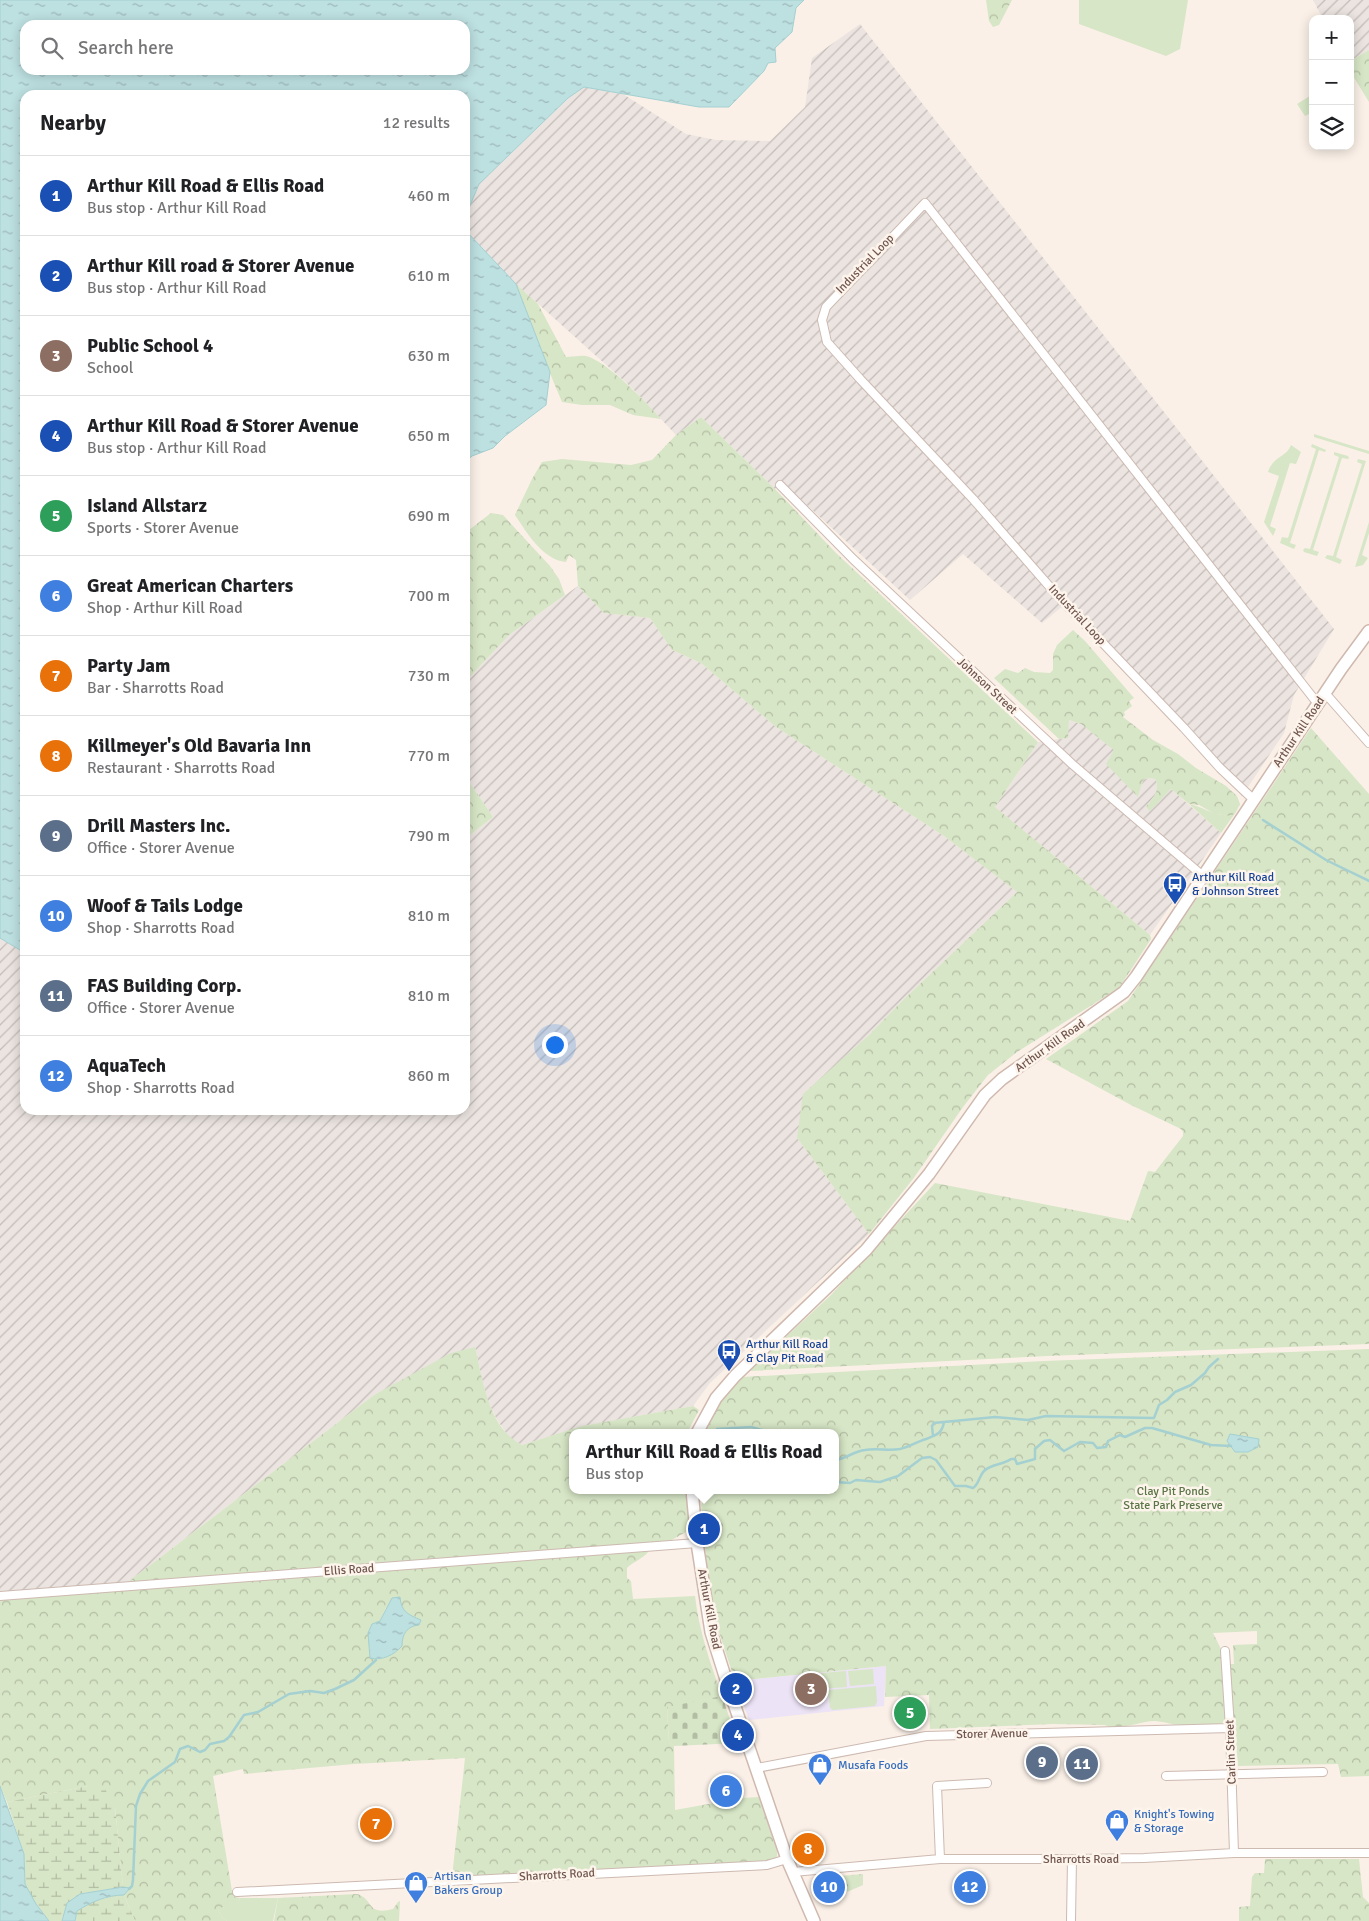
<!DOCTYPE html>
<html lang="en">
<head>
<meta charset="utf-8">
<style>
	body { margin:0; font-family:Signika,sans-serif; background:#f2f2f2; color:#202124 }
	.controls { position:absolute; right:15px; top:15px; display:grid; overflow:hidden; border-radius:10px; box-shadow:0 2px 12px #0003 }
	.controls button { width:45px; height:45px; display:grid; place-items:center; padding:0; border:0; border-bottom:1px solid #e0e0e0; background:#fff; color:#202124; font:25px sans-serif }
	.you { position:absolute; left:554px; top:1044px; width:18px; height:18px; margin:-12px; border:4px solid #fff; border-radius:50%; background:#1a73e8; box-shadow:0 0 0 8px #1a73e833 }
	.badge { display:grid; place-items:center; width:32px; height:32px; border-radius:50%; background:#2563eb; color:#fff; font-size:16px; font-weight:700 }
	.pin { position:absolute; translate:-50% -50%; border:2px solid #fff; box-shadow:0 1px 5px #0006 }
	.popup { position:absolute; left:569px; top:1429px; width:270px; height:65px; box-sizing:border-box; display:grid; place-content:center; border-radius:10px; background:#fff; filter:drop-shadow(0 1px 4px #0005); font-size:16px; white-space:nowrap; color:#757577 }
	.popup b { font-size:19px; color:#202124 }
	.popup::after { content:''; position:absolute; left:50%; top:100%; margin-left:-10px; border:10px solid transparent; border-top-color:#fff }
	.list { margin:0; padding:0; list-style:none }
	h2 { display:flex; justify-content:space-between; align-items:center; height:65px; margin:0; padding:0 20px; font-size:21px }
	h2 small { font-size:16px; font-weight:400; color:#757577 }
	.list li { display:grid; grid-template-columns:32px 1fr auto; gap:15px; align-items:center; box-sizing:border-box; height:80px; padding:0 20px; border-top:1px solid #e0e0e0 }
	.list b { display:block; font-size:19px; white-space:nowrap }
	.list p { margin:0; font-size:16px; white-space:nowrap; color:#757577 }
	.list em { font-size:16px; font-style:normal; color:#757577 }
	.icon { flex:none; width:28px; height:28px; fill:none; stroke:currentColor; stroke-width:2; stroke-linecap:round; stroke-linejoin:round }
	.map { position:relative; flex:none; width:1369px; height:1921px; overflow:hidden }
	.search { position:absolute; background:#fff; box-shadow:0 2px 12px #0003; left:20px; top:20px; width:450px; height:55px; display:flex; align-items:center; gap:12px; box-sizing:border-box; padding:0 18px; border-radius:15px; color:#757577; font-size:19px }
	.panel { position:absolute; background:#fff; box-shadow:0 2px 12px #0003; left:20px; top:90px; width:450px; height:1025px; border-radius:15px }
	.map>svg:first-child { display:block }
	.industrial { fill:url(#industrial-furrows) }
	.education { fill:#ede3f6 }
	.grass { fill:#d7e6c6 }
	.forest { fill:url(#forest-crowns); fill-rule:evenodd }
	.wetland { fill:url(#wetland-marsh) }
	.cemetery { fill:url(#cemetery-stones) }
	.water { fill:url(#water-ripples); stroke:#a4d0d2; fill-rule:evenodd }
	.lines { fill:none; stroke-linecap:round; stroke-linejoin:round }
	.stream { stroke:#a4d0d2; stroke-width:2.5 }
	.street-casing { stroke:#cdbab1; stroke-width:10 }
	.secondary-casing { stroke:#cfb9af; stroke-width:14 }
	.street { stroke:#fff; stroke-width:8 }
	.secondary { stroke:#fff; stroke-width:11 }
	.labels { text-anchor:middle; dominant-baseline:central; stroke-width:5; stroke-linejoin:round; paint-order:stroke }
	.street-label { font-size:12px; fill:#71564e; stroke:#fdf5ec }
	.transit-label { font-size:12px; fill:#164399; stroke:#fdf5ec; text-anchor:start }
	.park-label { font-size:12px; fill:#5a7547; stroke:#fdf5ec }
	.shop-label { font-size:12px; fill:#366cbe; stroke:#fdf5ec; text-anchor:start }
</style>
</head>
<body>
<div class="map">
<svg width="1369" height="1921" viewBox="0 0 1369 1921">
	<defs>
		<pattern id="industrial-furrows" width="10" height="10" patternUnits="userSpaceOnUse" patternTransform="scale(1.25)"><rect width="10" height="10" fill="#ebe4e0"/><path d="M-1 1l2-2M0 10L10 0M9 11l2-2" fill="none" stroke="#c3bcb8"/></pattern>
		<pattern id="forest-crowns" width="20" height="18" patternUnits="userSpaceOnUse" patternTransform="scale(1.25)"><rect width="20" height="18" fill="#d7e6c6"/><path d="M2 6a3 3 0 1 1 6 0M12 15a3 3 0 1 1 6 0" fill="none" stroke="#b3bda3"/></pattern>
		<pattern id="wetland-marsh" width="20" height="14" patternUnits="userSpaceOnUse" patternTransform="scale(1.25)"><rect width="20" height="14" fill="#d7e6c6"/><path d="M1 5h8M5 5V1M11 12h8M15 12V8" fill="none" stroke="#b3bda3"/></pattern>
		<pattern id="cemetery-stones" width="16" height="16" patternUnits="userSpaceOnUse" patternTransform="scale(1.25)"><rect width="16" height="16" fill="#d7e6c6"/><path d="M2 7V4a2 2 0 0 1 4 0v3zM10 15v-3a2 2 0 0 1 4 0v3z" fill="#b3bda3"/></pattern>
		<pattern id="water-ripples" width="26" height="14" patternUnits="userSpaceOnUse" patternTransform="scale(1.25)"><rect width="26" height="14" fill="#bde0e1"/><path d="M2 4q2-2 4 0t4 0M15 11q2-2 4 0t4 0" fill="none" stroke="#9eb8b9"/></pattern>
	</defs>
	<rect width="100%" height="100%" fill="#faf0e7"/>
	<path class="industrial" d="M 1313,0 L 1369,0 L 1369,50 L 1350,61 L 1350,19 L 1323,19 Z
		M 860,24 L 1334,629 L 1294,695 L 1284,733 L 1242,796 L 1063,606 L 1042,623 L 963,554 L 910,600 L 782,482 L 775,489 L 701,417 L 676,435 L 633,389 L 516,284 L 466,231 L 466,215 L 479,184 L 568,98 L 584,87 L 623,94 L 686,134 L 716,140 L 770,141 L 805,107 L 812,58 Z
		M 578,586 L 604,613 L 650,618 L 672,650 L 701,663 L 776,727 L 944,836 L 1017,892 L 902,1001 L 868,1036 L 797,1138 L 869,1234 L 710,1383 L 693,1406 L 583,1426 L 522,1445 L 510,1439 L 496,1418 L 486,1397 L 475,1347 L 374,1395 L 124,1585 L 0,1593 L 0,938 L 25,953 L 25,1110 L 465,1110 L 465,839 L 493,817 L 465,776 L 465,682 L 509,635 Z
		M 1069,720 L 1081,724 L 1115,750 L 1138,797 L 1143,780 L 1149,778 L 1155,779 L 1158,785 L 1158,791 L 1146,807 L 1150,810 L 1171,789 L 1221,833 L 1150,935 L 995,807 L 1038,742 L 1067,738 Z"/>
	<path class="education" d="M 886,1666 L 884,1706 L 749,1720 L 735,1681 Z"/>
	<path class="grass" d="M 1079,0 L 1188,0 L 1180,49 L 1166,56 L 1079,24 Z
		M 1313,94 L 1313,112 L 1305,116 L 1297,104 Z
		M 1314,434 L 1369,451 L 1369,454 L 1314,437 Z
		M 1312,444 L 1326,450 L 1325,452 L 1319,450 L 1290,543 L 1296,545 L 1294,549 L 1280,543 L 1282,537 L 1288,538 L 1316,449 L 1311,447 Z
		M 1291,445 L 1301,452 L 1296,464 L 1290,463 L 1270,526 L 1276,529 L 1273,536 L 1264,522 L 1279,476 L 1268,472 C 1273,456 1287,457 1291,445 Z
		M 1334,452 L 1348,456 L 1349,458 L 1348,459 L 1342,458 L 1341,461 L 1313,550 L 1319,552 L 1317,556 L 1304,552 L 1303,550 L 1305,548 L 1310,549 L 1339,457 L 1334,455 Z
		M 1358,459 L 1366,461 L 1336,557 L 1342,560 L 1340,564 L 1325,558 L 1327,555 L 1333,556 L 1362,464 L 1357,462 Z
		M 1369,522 L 1369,533 L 1362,555 L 1368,558 L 1363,565 L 1355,567 Z
		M 1189,804 C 1204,806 1221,822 1236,812 L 1221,833 Z
		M 873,1669 L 874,1684 L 850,1686 L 848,1671 Z
		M 846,1671 L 847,1687 L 822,1689 L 821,1673 Z
		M 876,1686 L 877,1702 L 875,1706 L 833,1710 L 830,1708 L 828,1690 Z
		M 240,1898 L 278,1898 L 273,1921 L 227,1921 L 222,1917 L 218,1910 L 220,1908 C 230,1905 234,1911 240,1898 Z"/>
	<path class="forest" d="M 986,0 L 1012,0 L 999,25 L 993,27 L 989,21 Z
		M 1369,50 L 1369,102 L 1350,71 L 1350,61 Z
		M 516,284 L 538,304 L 566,357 C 572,357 580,355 586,356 C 607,361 646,402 661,419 L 633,415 L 610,405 L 582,405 L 562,402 L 536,340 Z
		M 701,417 L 775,489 L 836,553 L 1038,742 L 995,807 L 1150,935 L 1151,939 L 1119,988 L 1017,1052 L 988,1075 L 963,1107 L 913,1179 L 869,1234 L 797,1138 L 803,1094 L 868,1036 L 902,1001 L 1017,892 L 944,836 L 776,727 L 701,663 L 672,650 L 650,618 L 604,613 L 578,586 L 576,560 L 569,555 L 566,562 C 543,560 527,533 515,515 L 532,479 L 542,462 L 562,459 L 631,465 L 652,460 L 676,435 Z
		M 491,513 L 503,515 L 512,525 L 550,566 L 559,579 L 565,595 L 509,635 L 465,682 L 465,533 Z
		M 1073,630 L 1085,641 L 1134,698 L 1129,701 L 1132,706 L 1124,712 L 1125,715 L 1123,717 L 1153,740 L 1178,754 L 1196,768 L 1226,786 L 1237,796 L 1240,804 L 1236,812 L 1231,816 L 1215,814 L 1199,805 L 1189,804 L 1171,789 L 1150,811 L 1146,807 C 1153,798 1161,790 1155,779 L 1149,778 L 1143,780 L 1138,797 L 1106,764 L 1114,750 L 1081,724 L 1069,720 L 1068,738 L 1059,739 L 994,678 L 1005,669 L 1018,673 L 1025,668 L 1034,672 L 1050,673 L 1053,670 L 1053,654 L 1057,645 Z
		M 1311,728 L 1369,794 L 1369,1344 L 1047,1356 L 749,1371 L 831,1295 L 935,1183 L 1130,1221 L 1148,1171 L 1155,1172 L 1183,1136 L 1183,1132 L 1181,1129 L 1131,1105 L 1046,1059 L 1128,1001 Z
		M 465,776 L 493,817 L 465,839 Z
		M 475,1347 C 483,1380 488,1428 522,1445 L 582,1426 L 693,1406 L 699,1410 L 687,1433 L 573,1433 L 573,1490 L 684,1490 C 688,1502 692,1518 688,1531 L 668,1542 L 367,1565 L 342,1565 L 316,1570 L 124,1585 L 374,1395 L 451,1353 Z
		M 1369,1349 L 1369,1776 L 1341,1777 L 1338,1764 L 1238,1766 L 1229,1664 L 1234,1664 L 1233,1645 L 1257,1644 L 1257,1631 L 1213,1633 L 1223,1653 L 1226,1717 L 1224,1722 C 1212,1727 1194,1726 1181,1725 C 1172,1725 1163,1721 1154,1721 C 1141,1721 1116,1732 1105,1725 L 1053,1724 L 930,1729 L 929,1695 L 885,1697 L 886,1666 L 735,1681 L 716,1623 L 710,1597 L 701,1505 L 703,1501 L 706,1499 L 705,1490 L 835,1490 L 835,1433 L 705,1433 C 713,1412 724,1390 742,1377 L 1044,1361 Z
		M 649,1551 C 643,1559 634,1561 627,1568 L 627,1578 L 631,1581 L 633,1599 L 695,1596 C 699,1631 710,1662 722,1696 L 667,1708 L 669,1742 L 674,1746 L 675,1810 L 742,1798 L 760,1797 L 777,1850 L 777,1856 L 775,1859 L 750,1863 L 452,1877 L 465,1758 L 354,1764 L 244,1774 L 243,1769 L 213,1776 L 232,1891 L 235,1897 L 240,1898 L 235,1908 L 223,1907 L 218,1910 L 222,1917 L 227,1921 L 135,1921 L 124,1895 L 130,1888 L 123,1887 L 115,1807 L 88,1786 L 7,1802 L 0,1786 L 0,1598 ZM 401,1605 L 413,1625 L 406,1630 L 396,1652 L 376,1660 L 369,1654 L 369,1645 L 386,1608 Z
		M 1265,1859 L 1359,1859 L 1363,1897 L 1369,1903 L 1369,1921 L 1239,1921 L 1239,1907 L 1250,1906 L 1252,1877 L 1255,1873 L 1264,1873 Z
		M 863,1874 L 863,1885 L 847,1892 L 840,1876 Z
		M 357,1894 C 374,1899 366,1916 393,1909 L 398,1902 L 400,1901 L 399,1921 L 274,1921 L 278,1898 Z"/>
	<path class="wetland" d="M 88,1786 L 105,1789 L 115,1807 L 123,1887 L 80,1894 L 62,1918 L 62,1921 L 49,1921 L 36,1904 L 25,1884 L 24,1854 L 7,1802 Z
		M 116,1895 L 124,1895 L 135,1921 L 75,1921 L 77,1911 L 89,1903 Z"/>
	<path class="cemetery" d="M 722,1696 L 738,1743 L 674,1746 L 669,1742 L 667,1707 Z"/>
	<path class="water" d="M 0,0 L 804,0 L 796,8 L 792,32 L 775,48 L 776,62 L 768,63 L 764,71 L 729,107 L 699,107 L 584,87 L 568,98 L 479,184 L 466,215 L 466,231 L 516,284 L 550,372 L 546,405 L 505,436 L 493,448 L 472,456 L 465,462 L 465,95 L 25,95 L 25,953 L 0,938 ZM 25,25 L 465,25 L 465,70 L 25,70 Z
		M 1230,1434 L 1259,1439 L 1258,1447 L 1248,1452 L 1235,1452 L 1227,1441 Z
		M 400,1597 C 401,1612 409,1615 421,1620 L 419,1625 C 407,1626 402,1634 402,1646 C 394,1655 382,1661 370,1658 L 368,1633 L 372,1624 L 380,1621 L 392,1598 Z
		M 0,1786 L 24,1854 L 25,1884 L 36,1904 L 49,1921 L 0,1921 Z
		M 123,1887 L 130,1888 L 124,1895 C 107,1895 91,1902 77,1911 L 75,1921 L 62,1921 L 67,1903 L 80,1894 Z"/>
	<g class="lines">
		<path class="stream" d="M 1263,820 L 1326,860 L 1369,881
			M 717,1429 L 751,1427 L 773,1433
			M 933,1436 L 932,1426 L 934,1423 L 943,1422
			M 835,1460 C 846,1459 854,1451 865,1450 C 877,1448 888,1451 900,1449 C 910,1447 916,1442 926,1439 C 936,1435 942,1434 944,1422 L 995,1417 L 1028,1420 L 1046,1416 L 1154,1418 L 1159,1405 L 1167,1400 L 1175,1392 L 1191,1385 L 1205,1373 L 1209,1367 L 1218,1359
			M 835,1482 L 850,1483 L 856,1480 L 880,1482 L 898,1476 L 922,1458 L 930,1457 L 936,1460 L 955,1486 L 966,1486 L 973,1488 C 979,1484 979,1476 984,1471 C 991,1464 1003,1465 1011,1459 L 1015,1459 L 1017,1464 L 1035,1459 L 1035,1449 L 1044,1441 L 1050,1440 L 1064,1451 L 1080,1442 L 1093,1443 L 1097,1448 L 1106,1447 L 1108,1441 L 1120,1435 L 1125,1437 L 1145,1428 L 1152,1428 L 1211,1445 L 1231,1446
			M 129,1889 L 132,1886 L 133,1880 L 136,1806 L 140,1794 L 148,1781 L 175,1762 L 180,1749 L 188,1746 L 200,1752 L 205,1750 L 210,1744 L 224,1741 L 229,1737 L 244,1715 L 258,1712 L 289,1694 L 310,1691 L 324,1693 L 335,1689 L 354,1680 L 376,1660"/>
		<g class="street-casing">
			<path id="street" d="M 780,485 L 853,559 L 1072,764 L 1203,876
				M 1325,693 L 1369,743
				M 1254,800 L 1220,768 L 1184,728 L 1056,594 L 973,499 L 861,380 L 827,342 L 822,320 L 826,307 L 925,203 L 1318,704
				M 0,1596 L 697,1543
				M 1225,1651 L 1230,1728 L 1234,1853
				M 757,1768 L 926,1736 L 1230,1728
				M 1166,1776 L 1323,1772
				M 940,1859 L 937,1786 L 987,1783
				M 793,1872 L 940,1859 L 1072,1859 L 1144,1858 L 1234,1853 L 1369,1853
				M 237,1892 L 767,1865 L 787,1859
				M 1071,1921 L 1072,1859"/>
		</g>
		<g class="secondary-casing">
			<path id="secondary" d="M 697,1433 L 716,1398 L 735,1376 L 866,1250 L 929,1174 L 985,1095 L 1002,1079 L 1124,992 L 1136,977 L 1341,669 L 1369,631
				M 692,1490 L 697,1543 L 711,1632 L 729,1689 L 787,1859 L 814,1921"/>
		</g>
		<use href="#street" class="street"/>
		<use href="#secondary" class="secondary"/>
	</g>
	<defs>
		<g id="bus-pin" transform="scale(1.25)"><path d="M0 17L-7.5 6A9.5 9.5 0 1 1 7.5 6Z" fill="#1a4fb4" stroke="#fdf5ec"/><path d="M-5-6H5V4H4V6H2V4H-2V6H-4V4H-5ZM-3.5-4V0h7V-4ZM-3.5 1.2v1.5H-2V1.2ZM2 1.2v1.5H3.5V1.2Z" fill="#fff"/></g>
		<g id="shop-pin" transform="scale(1.25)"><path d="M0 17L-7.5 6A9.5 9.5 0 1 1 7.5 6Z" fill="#3f7fe0" stroke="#fdf5ec"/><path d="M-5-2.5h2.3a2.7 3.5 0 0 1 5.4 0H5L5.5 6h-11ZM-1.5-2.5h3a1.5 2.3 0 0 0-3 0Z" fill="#fff"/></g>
	</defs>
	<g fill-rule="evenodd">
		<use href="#bus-pin" x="1175" y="884"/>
		<use href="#bus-pin" x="729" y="1351"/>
		<use href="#shop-pin" x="820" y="1765"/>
		<use href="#shop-pin" x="1117" y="1821"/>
		<use href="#shop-pin" x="416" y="1883"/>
	</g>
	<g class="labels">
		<g class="street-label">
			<text transform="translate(865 264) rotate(-46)">Industrial Loop</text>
			<text transform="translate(1077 615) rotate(47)">Industrial Loop</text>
			<text transform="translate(987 686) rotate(43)">Johnson Street</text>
			<text transform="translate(1299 732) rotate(-56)">Arthur Kill Road</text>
			<text transform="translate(1050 1046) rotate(-35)">Arthur Kill Road</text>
			<text transform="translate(349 1570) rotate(-4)">Ellis Road</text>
			<text transform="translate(709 1609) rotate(79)">Arthur Kill Road</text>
			<text transform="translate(992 1734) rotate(-1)">Storer Avenue</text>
			<text transform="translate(1231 1752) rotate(-92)">Carlin Street</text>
			<text x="1081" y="1859">Sharrotts Road</text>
			<text transform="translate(557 1875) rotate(-3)">Sharrotts Road</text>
		</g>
		<g class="transit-label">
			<text x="1192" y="877">Arthur Kill Road<tspan x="1192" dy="14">&amp; Johnson Street</tspan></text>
			<text x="746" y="1344">Arthur Kill Road<tspan x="746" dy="14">&amp; Clay Pit Road</tspan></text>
		</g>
		<g class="park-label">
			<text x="1173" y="1491">Clay Pit Ponds<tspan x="1173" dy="14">State Park Preserve</tspan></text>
		</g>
		<g class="shop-label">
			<text x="838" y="1765">Musafa Foods</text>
			<text x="1134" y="1814">Knight's Towing<tspan x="1134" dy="14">&amp; Storage</tspan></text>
			<text x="434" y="1876">Artisan<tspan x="434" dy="14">Bakers Group</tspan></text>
		</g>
	</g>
</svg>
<div class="controls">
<button>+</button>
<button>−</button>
<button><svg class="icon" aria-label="layers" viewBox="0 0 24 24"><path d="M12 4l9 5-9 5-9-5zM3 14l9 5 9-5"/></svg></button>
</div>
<div class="you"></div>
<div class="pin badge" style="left:704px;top:1529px;background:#1a4fb4">1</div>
<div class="popup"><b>Arthur Kill Road &amp; Ellis Road</b>Bus stop</div>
<div class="pin badge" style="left:736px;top:1689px;background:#1a4fb4">2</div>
<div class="pin badge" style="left:811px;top:1689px;background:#8d6e63">3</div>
<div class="pin badge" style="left:738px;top:1735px;background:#1a4fb4">4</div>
<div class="pin badge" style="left:910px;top:1713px;background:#2e9e5b">5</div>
<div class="pin badge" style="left:726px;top:1791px;background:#3f7fe0">6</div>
<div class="pin badge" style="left:376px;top:1824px;background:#e8710a">7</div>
<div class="pin badge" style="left:808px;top:1849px;background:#e8710a">8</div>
<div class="pin badge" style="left:1042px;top:1762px;background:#5c6f8a">9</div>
<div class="pin badge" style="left:829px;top:1887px;background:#3f7fe0">10</div>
<div class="pin badge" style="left:1082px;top:1764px;background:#5c6f8a">11</div>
<div class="pin badge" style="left:970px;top:1887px;background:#3f7fe0">12</div>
<div class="search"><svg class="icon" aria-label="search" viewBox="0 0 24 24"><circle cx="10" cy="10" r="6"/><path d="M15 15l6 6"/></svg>Search here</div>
<section class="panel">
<h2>Nearby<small>12 results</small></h2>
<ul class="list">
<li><span class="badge" style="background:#1a4fb4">1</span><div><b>Arthur Kill Road &amp; Ellis Road</b><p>Bus stop · Arthur Kill Road</p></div><em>460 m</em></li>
<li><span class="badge" style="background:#1a4fb4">2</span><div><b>Arthur Kill road &amp; Storer Avenue</b><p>Bus stop · Arthur Kill Road</p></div><em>610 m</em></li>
<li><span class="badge" style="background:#8d6e63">3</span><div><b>Public School 4</b><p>School</p></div><em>630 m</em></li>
<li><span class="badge" style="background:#1a4fb4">4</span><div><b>Arthur Kill Road &amp; Storer Avenue</b><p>Bus stop · Arthur Kill Road</p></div><em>650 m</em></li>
<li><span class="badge" style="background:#2e9e5b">5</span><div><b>Island Allstarz</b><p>Sports · Storer Avenue</p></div><em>690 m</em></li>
<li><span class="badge" style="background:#3f7fe0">6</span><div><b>Great American Charters</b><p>Shop · Arthur Kill Road</p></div><em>700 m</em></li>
<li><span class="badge" style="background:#e8710a">7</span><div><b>Party Jam</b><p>Bar · Sharrotts Road</p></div><em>730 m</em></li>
<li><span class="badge" style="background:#e8710a">8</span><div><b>Killmeyer's Old Bavaria Inn</b><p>Restaurant · Sharrotts Road</p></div><em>770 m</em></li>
<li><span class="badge" style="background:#5c6f8a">9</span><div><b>Drill Masters Inc.</b><p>Office · Storer Avenue</p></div><em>790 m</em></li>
<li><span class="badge" style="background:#3f7fe0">10</span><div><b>Woof &amp; Tails Lodge</b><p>Shop · Sharrotts Road</p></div><em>810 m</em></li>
<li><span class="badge" style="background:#5c6f8a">11</span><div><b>FAS Building Corp.</b><p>Office · Storer Avenue</p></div><em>810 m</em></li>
<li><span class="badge" style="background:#3f7fe0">12</span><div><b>AquaTech</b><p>Shop · Sharrotts Road</p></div><em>860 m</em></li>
</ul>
</section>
</div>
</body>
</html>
